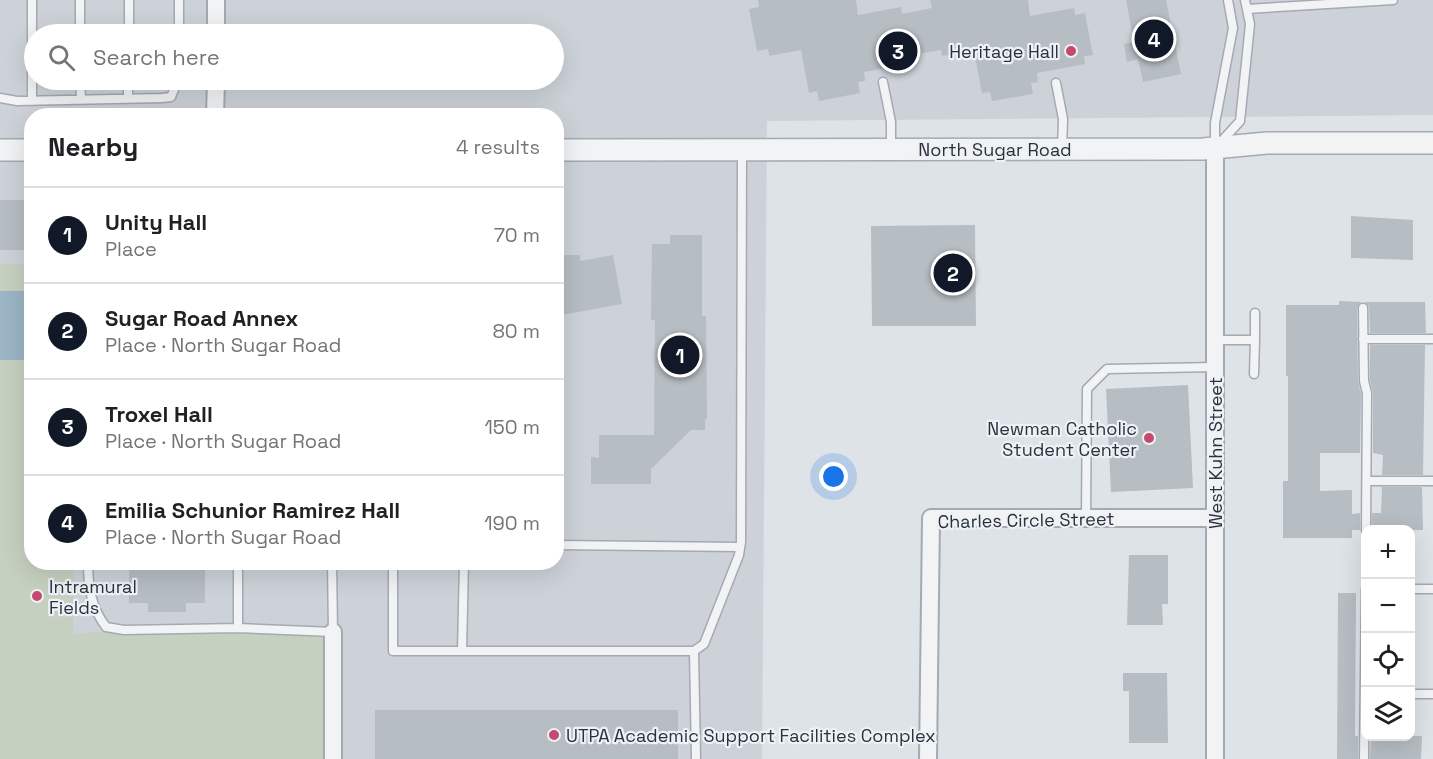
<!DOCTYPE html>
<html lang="en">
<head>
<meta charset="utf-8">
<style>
	body { margin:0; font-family:"Space Grotesk",sans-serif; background:#f2f2f2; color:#202124 }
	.controls { position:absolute; right:18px; bottom:18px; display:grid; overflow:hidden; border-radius:12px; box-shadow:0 6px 24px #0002 }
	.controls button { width:54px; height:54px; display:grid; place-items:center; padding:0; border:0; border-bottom:2px solid #e0e0e0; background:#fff; color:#202124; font:30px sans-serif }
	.you { position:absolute; left:834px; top:477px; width:21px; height:21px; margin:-15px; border:4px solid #fff; border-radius:50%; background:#1a73e8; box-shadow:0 0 0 9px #1a73e833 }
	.badge { display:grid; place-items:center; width:39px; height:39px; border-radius:50%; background:#111827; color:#fff; font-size:20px; font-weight:700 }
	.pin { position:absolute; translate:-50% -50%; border:3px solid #fff; box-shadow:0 2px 6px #0006 }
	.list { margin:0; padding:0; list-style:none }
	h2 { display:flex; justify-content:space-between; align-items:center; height:78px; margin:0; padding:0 24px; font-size:26px }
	h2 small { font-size:20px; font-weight:400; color:#757577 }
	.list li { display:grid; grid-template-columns:39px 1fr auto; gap:18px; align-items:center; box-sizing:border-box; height:96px; padding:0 24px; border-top:2px solid #e0e0e0 }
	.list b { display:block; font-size:22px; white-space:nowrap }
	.list p { margin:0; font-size:20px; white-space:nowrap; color:#757577 }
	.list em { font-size:20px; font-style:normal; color:#757577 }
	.icon { flex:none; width:33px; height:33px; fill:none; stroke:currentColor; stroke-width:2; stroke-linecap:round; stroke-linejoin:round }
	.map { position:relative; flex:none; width:1433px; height:759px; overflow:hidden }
	.search { position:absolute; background:#fff; box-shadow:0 6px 24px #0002; left:24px; top:24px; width:540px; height:66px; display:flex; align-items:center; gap:15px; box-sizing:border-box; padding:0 21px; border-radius:33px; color:#757577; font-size:22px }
	.panel { position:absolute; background:#fff; box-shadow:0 6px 24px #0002; left:24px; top:108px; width:540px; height:462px; border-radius:24px }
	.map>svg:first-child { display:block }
	.built { fill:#cdd2d9; fill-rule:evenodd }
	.green { fill:#c6d0c0 }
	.water { fill:#9bb5c5 }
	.building { fill:#b6bdc3 }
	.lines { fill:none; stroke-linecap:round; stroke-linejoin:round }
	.service-casing { stroke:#a4aab1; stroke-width:11 }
	.minor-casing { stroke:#a4aab1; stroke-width:20 }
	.tertiary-casing { stroke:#a4aab1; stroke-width:24 }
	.service { stroke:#f1f3f5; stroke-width:8 }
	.minor { stroke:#f1f3f5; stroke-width:16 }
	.tertiary { stroke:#f1f3f5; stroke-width:21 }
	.poi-dot { fill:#c44b6d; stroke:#eef1f5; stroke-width:2 }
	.labels { text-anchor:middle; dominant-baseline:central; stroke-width:4.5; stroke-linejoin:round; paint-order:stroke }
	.poi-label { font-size:18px; fill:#29323d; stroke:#eef1f5; text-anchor:end }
	.street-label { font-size:18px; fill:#29323d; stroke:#eef1f5 }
</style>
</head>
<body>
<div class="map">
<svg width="1433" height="759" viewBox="0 0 1433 759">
	<rect width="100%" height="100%" fill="#dee3e7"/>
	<path class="built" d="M 0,0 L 1433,0 L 1433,115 L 767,121 L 762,759 L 0,759 ZM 34,34 L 554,34 L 554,80 L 34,80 ZM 32,116 L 556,116 L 556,562 L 32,562 Z"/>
	<path class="green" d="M 0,264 L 31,264 L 32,562 L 74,563 L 73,634 L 124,630 L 333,632 L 337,759 L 0,759 Z"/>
	<path class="water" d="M 0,291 L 31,291 L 31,360 L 0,360 Z"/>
	<path class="building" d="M 758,0 L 856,0 L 858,15 L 901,7 L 902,14 L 932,8 L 930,0 L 1028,0 L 1030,16 L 1074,8 L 1075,15 L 1085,13 L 1093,55 L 1084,56 L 1085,64 L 1037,73 L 1038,82 L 1031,83 L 1033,94 L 992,101 L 990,92 L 982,93 L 974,51 L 942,56 L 941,50 L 911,55 L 913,63 L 864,72 L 865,81 L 858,82 L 860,93 L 819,101 L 817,91 L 809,93 L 801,50 L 769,56 L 768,49 L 757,51 L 749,9 L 759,7 Z
		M 1126,0 L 1166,0 L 1181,74 L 1143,82 L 1138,59 L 1127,62 L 1124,44 L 1134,42 Z
		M 0,200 L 32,200 L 32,250 L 0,250 Z
		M 1351,216 L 1413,220 L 1413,260 L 1351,258 Z
		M 975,225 L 976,326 L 872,326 L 871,226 Z
		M 670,235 L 702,235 L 702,316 L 706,316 L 707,419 L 705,419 L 705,430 L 691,430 L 651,469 L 651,484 L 591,484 L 591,457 L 599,458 L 599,435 L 654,435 L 655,320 L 651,320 L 652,244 L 670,244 Z
		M 559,255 L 580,255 L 580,261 L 613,255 L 622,304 L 556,316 L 556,266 L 559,266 Z
		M 1339,301 L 1361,302 L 1357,308 L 1358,381 L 1361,394 L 1360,453 L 1320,453 L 1320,491 L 1352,490 L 1352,514 L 1360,513 L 1360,530 L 1352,530 L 1352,538 L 1283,538 L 1283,481 L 1288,481 L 1288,376 L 1286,376 L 1286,305 L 1339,305 Z
		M 1365,302 L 1425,302 L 1426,333 L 1370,333 L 1369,307 Z
		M 1370,345 L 1425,345 L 1423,475 L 1382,475 L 1383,455 L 1373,453 L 1373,393 L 1370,380 Z
		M 1188,385 L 1193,488 L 1111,492 L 1106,389 Z
		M 1382,487 L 1422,487 L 1423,530 L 1372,530 L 1372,513 L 1381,513 Z
		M 1129,555 L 1168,555 L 1168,604 L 1162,604 L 1163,625 L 1127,625 Z
		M 143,562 L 205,562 L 205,603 L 186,603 L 186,612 L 148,612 L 148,603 L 129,603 L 129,565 L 143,565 Z
		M 1338,593 L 1356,593 L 1355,736 L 1358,736 L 1358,759 L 1337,759 Z
		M 1123,673 L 1167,673 L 1168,743 L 1129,743 L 1129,691 L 1123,691 Z
		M 375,710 L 678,710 L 678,759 L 375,759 Z
		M 1371,736 L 1422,736 L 1421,759 L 1370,759 Z"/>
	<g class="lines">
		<g class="service-casing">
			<path id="service" d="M 32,0 L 32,101
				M 80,0 L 80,34
				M 179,0 L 179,34
				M 1247,9 L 1393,0
				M 129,34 L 129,0
				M 80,80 L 81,99
				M 883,82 L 891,122 L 891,149
				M 1056,83 L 1063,119 L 1062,149
				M 0,98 L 17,101 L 162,98 L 171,97 L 178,80
				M 128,98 L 128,80
				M 1220,143 L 1240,121 L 1250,24 L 1245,0
				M 1215,147 L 1215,123 L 1233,28 L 1228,0
				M 1363,308 L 1364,381 L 1367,393 L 1366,530
				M 1363,339 L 1433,339
				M 1215,340 L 1255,340 L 1255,313
				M 1254,374 L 1255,340
				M 1367,481 L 1433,481
				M 1086,518 L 1087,389 L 1107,369 L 1215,367
				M 556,545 L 740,547
				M 88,562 C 88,587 91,607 106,627 L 124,630 L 238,628
				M 238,562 L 238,628 L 333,632 L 332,562
				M 393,562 L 393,651 L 694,651 L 704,644 L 739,555 L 741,542 L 742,149
				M 1410,589 L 1433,589
				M 462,651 L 464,562
				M 694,651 L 696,759
				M 1410,694 L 1433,694
				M 1364,759 L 1366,589"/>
		</g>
		<g class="minor-casing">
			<path id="minor" d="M 216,34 L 216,0
				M 215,116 L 216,80
				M 333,759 L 333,632
				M 928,759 L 931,518 L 1215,518
				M 1215,759 L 1215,148"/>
		</g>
		<g class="tertiary-casing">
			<path id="tertiary" d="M 0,150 L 32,150
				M 556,150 L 1203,149 L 1267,143 L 1433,143"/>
		</g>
		<use href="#service" class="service"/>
		<use href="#minor" class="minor"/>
		<use href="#tertiary" class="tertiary"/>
	</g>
	<g class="poi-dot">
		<circle cx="1071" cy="51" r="6"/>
		<circle cx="1149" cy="438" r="6"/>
		<circle cx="37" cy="596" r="6"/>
		<circle cx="554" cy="735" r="6"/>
	</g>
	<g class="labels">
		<g class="poi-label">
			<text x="1059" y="51">Heritage Hall</text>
			<text x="1137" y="428">Newman Catholic<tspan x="1137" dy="21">Student Center</tspan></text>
			<text x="49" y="586" text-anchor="start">Intramural<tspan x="49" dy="21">Fields</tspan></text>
			<text x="566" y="735" text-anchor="start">UTPA Academic Support Facilities Complex</text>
		</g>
		<g class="street-label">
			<text x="995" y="149">North Sugar Road</text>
			<text transform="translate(1215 453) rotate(-90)">West Kuhn Street</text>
			<text transform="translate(1026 520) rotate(-1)">Charles Circle Street</text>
		</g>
	</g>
</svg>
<div class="controls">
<button>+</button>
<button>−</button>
<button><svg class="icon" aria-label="locate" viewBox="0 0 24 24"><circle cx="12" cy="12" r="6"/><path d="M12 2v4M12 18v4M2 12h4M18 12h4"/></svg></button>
<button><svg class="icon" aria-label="layers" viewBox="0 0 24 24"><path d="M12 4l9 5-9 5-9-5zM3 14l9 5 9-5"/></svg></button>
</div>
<div class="you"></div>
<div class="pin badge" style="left:680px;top:355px">1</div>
<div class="pin badge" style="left:953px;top:273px">2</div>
<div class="pin badge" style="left:898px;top:51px">3</div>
<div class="pin badge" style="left:1154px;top:39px">4</div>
<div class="search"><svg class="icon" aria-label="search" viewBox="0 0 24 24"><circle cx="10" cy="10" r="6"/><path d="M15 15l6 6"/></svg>Search here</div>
<section class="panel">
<h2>Nearby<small>4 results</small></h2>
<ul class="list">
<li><span class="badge">1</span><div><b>Unity Hall</b><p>Place</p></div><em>70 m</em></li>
<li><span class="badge">2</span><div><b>Sugar Road Annex</b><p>Place · North Sugar Road</p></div><em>80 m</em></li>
<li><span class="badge">3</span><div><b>Troxel Hall</b><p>Place · North Sugar Road</p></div><em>150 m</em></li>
<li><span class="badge">4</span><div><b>Emilia Schunior Ramirez Hall</b><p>Place · North Sugar Road</p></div><em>190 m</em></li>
</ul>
</section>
</div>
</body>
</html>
